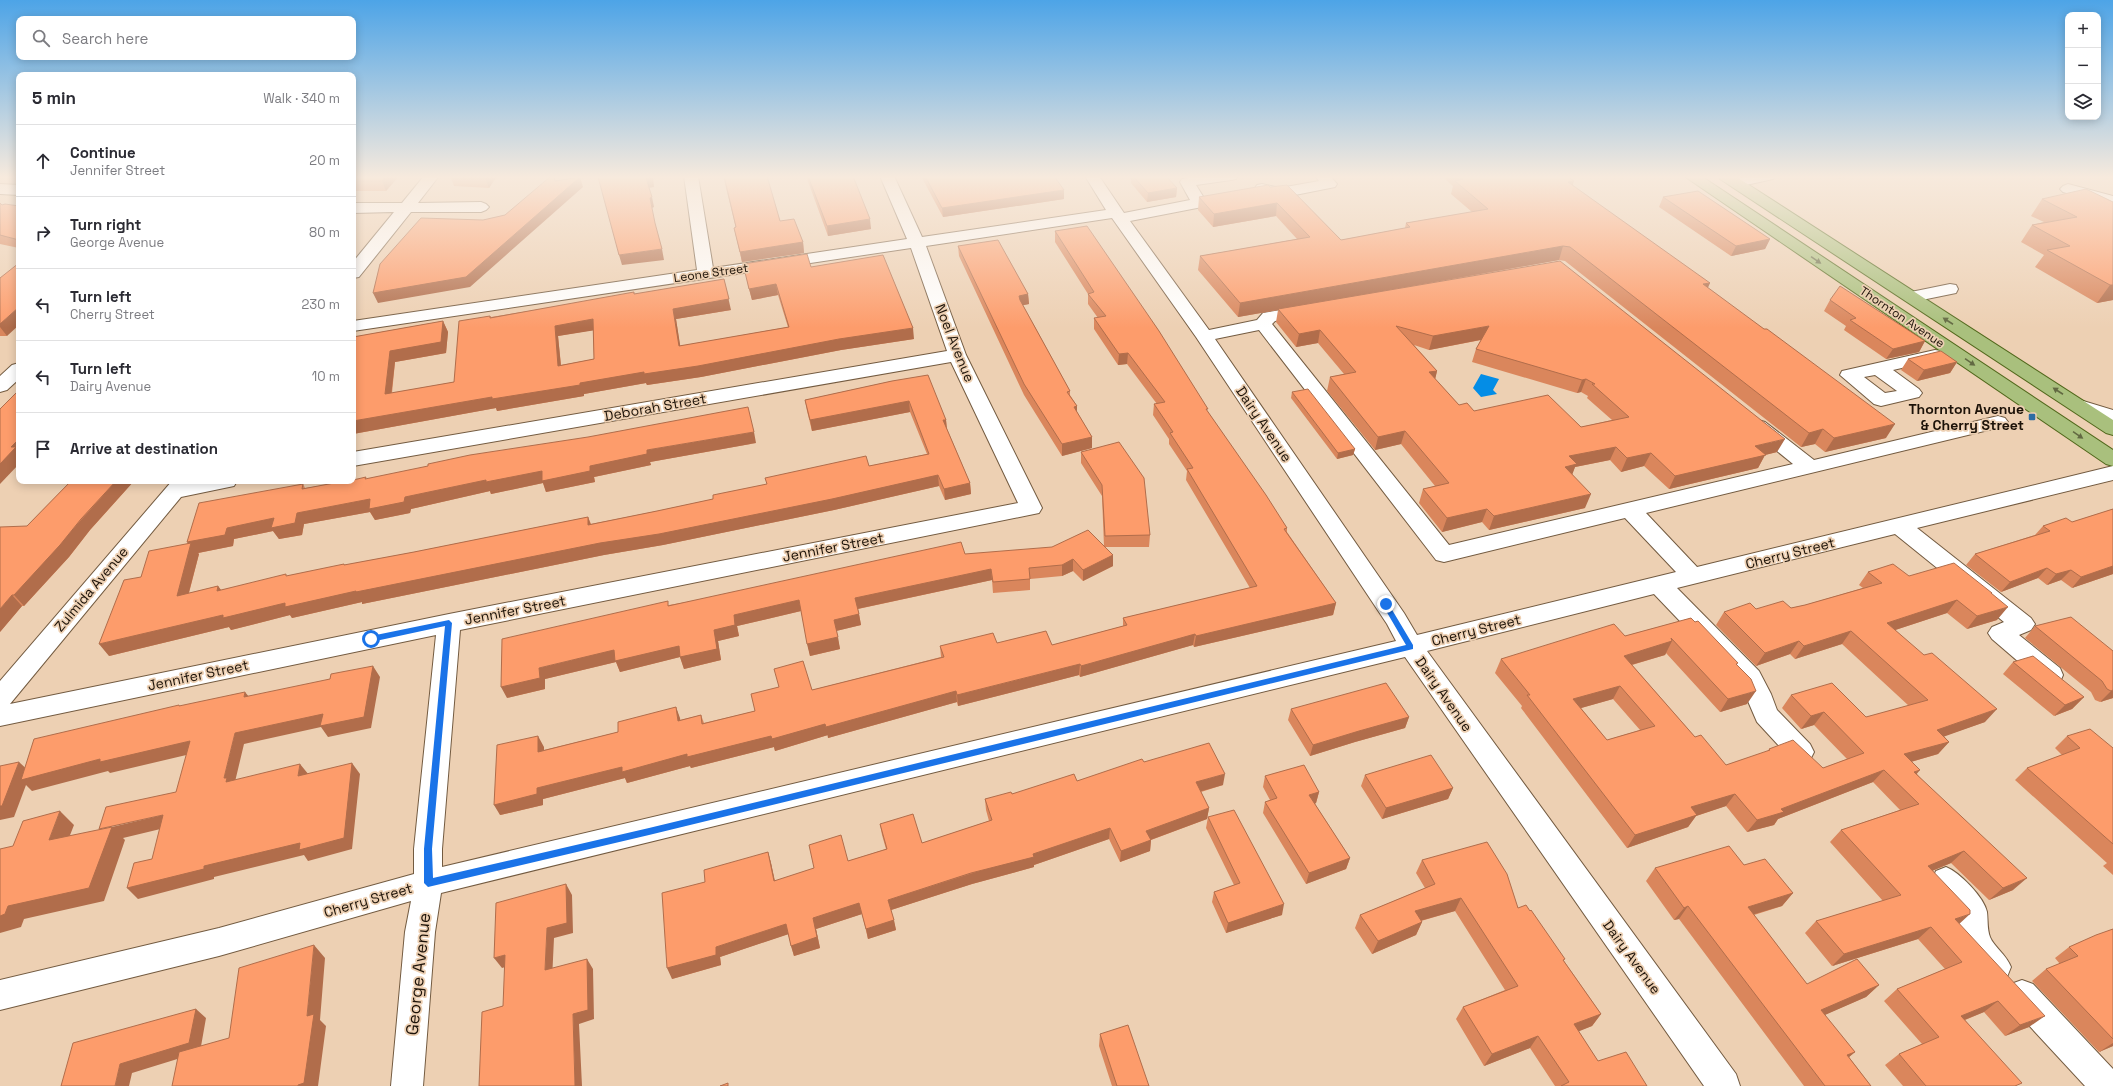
<!DOCTYPE html>
<html lang="en">
<head>
<meta charset="utf-8">
<style>
	body { margin:0; font-family:"Space Grotesk",sans-serif; background:#f2f2f3; color:#2b2b33 }
	.controls { position:absolute; right:12px; top:12px; display:grid; overflow:hidden; border-radius:8px; box-shadow:0 2px 10px #0003 }
	.controls button { width:36px; height:36px; display:grid; place-items:center; padding:0; border:0; border-bottom:1px solid #e1e1e2; background:#fff; color:#2b2b33; font:20px sans-serif }
	.stop { position:absolute; width:12px; height:12px; margin:-9px; border:3px solid #1a73e8; border-radius:50%; background:#fff }
	.stop.end { background:#1a73e8; border-color:#fff; box-shadow:0 1px 4px #0008 }
	.list { margin:0; padding:0; list-style:none }
	h2 { display:flex; justify-content:space-between; align-items:center; height:52px; margin:0; padding:0 16px; font-size:17px }
	h2 small { font-size:13px; font-weight:400; color:#7c7c81 }
	.list li { display:grid; grid-template-columns:26px 1fr auto; gap:12px; align-items:center; box-sizing:border-box; height:72px; padding:0 16px; border-top:1px solid #e1e1e2 }
	.list b { display:block; font-size:15px; white-space:nowrap }
	.list p { margin:0; font-size:13px; white-space:nowrap; color:#7c7c81 }
	.list em { font-size:13px; font-style:normal; color:#7c7c81 }
	.icon { flex:none; width:22px; height:22px; fill:none; stroke:currentColor; stroke-width:2; stroke-linecap:round; stroke-linejoin:round }
	.map { position:relative; flex:none; width:2113px; height:1086px; overflow:hidden }
	.search { position:absolute; background:#fff; box-shadow:0 2px 10px #0003; left:16px; top:16px; width:340px; height:44px; display:flex; align-items:center; gap:10px; box-sizing:border-box; padding:0 14px; border-radius:8px; color:#7c7c81; font-size:15px }
	.panel { position:absolute; background:#fff; box-shadow:0 2px 10px #0003; left:16px; top:72px; width:340px; height:412px; border-radius:8px }
	.map>svg:first-child { display:block }
	.water { fill:#048de6 }
	.lines { fill:none; stroke-linecap:round; stroke-linejoin:round }
	.minor-casing { stroke:#735b41; stroke-width:2 }
	.major-casing { stroke:#52681c; stroke-width:2 }
	.minor { fill:#fff; fill-rule:evenodd }
	.major { fill:#a9c07d; fill-rule:evenodd }
	.wall { fill:#da865c; fill-rule:evenodd }
	.shaded-wall { fill:#b16d4b }
	.building { fill:#fd9c6b; stroke:#b16d4b; fill-rule:evenodd }
	.oneway { fill:#626942 }
	.route { fill:#1a73e8 }
	.poi-dot { fill:#2d6da3; stroke:#edd0b3; stroke-width:1.5 }
	.labels { text-anchor:middle; dominant-baseline:central; stroke-width:3.5; stroke-linejoin:round; paint-order:stroke }
	.far-street-label { font-size:12px; fill:#1c1208; stroke:#edd0b3 }
	.street-label { font-size:14px; fill:#1c1208; stroke:#edd0b3 }
	.poi-label { font-size:14px; font-weight:bold; fill:#1c1208; stroke:#edd0b3; text-anchor:end }
	.near-street-label { font-size:17px; fill:#1c1208; stroke:#edd0b3 }
</style>
</head>
<body>
<div class="map">
<svg width="2113" height="1086" viewBox="0 0 2113 1086">
	<rect width="100%" height="100%" fill="#edd0b3"/>
	<path class="water" d="M 1481,374 L 1499,379 L 1493,390 L 1497,394 L 1481,397 L 1473,388 Z"/>
	<g class="lines">
		<g class="minor-casing">
			<path id="minor" d="M 424,176 L 439,176 L 418,203 L 481,202 L 486,204 L 489,207 L 486,210 L 481,212 L 411,212 L 359,277 L 353,278 L 353,262 L 394,212 L 353,213 L 353,203 L 402,203 Z
				M 684,176 L 698,176 L 713,268 L 907,239 L 880,176 L 894,176 L 922,237 L 1106,210 L 1085,176 L 1099,176 L 1124,213 L 1190,200 L 1180,182 L 1182,179 L 1199,176 L 1238,176 L 1236,179 L 1231,180 L 1196,185 L 1204,198 L 1228,193 L 1233,195 L 1236,198 L 1233,201 L 1130,221 L 1209,330 L 1257,320 L 1263,313 L 1269,312 L 1306,306 L 1312,307 L 1315,311 L 1312,315 L 1275,321 L 1272,324 L 1449,545 L 1793,464 L 1751,430 L 1748,426 L 1751,422 L 1758,420 L 1765,422 L 1814,460 L 1998,416 L 2005,418 L 2008,422 L 2005,426 L 1646,513 L 1697,567 L 2113,466 L 2113,480 L 1917,528 L 2031,618 L 2035,624 L 2031,630 L 2019,635 L 2060,668 L 2063,675 L 2060,682 L 2051,685 L 2042,682 L 1992,639 L 1988,633 L 1992,627 L 2004,622 L 1895,534 L 1677,588 L 1759,671 L 1771,694 L 1777,710 L 1810,744 L 1814,752 L 1810,760 L 1801,763 L 1792,760 L 1757,722 L 1741,685 L 1654,594 L 1427,651 L 1736,1074 L 1740,1086 L 1704,1086 L 1405,657 L 441,893 L 435,932 L 423,1086 L 391,1086 L 405,932 L 411,901 L 219,956 L 0,1010 L 0,980 L 219,928 L 414,874 L 414,849 L 436,635 L 0,726 L 0,681 L 172,481 L 237,481 L 234,486 L 181,497 L 10,704 L 449,614 L 1018,503 L 951,362 L 353,466 L 353,452 L 947,351 L 911,248 L 353,331 L 353,321 L 697,270 ZM 1112,218 L 1196,337 L 1387,624 L 1396,641 L 442,867 L 442,849 L 460,630 L 1039,513 L 1042,508 L 966,355 L 926,246 ZM 1259,330 L 1436,560 L 1444,562 L 1625,518 L 1676,572 L 1417,635 L 1404,613 L 1215,339 Z
				M 1315,176 L 1330,176 L 1337,184 L 1335,187 L 1280,198 L 1257,191 L 1255,188 L 1257,185 L 1262,184 L 1280,188 L 1319,181 Z
				M 1749,176 L 1775,176 L 1773,179 L 1737,187 L 1732,186 L 1730,183 L 1732,180 Z
				M 0,184 L 19,185 L 19,195 L 0,194 Z
				M 2068,184 L 2113,196 L 2113,206 L 2063,192 L 2060,189 L 2063,186 Z
				M 1950,284 L 1956,285 L 1958,289 L 1956,293 L 1912,302 L 1906,301 L 1903,297 L 1906,293 Z
				M 1935,350 L 1941,351 L 1944,355 L 1941,359 L 1893,370 L 1919,389 L 1922,393 L 1919,397 L 1881,406 L 1874,404 L 1840,375 L 1842,371 ZM 1875,375 L 1897,391 L 1885,393 L 1864,377 Z
				M 19,363 L 19,379 L 7,390 L 0,392 L 0,376 L 12,365 Z
				M 2080,400 L 2113,410 L 2113,423 L 2073,410 L 2070,406 L 2073,402 Z
				M 1946,867 C 1959,872 1984,897 1987,912 C 1988,920 1987,929 1990,937 C 1994,947 2006,954 2011,967 L 2007,977 L 1996,982 C 1978,974 1963,954 1959,934 C 1958,928 1960,921 1957,915 C 1951,902 1938,893 1932,880 L 1936,871 Z
				M 2022,980 L 2033,984 L 2113,1069 L 2113,1086 L 2085,1086 L 2011,1006 L 2007,995 L 2011,984 Z"/>
		</g>
		<g class="major-casing">
			<path id="major" d="M 1684,176 L 1701,176 L 2113,450 L 2113,466 L 2106,464 Z
				M 1718,176 L 1735,176 L 2113,420 L 2113,435 L 2106,433 L 1720,179 Z"/>
		</g>
		<use href="#minor" class="minor"/>
		<use href="#major" class="major"/>
	</g>
	<path class="wall" d="M 353,176 L 399,176 L 386,191 L 353,191 Z
		M 450,176 L 497,176 L 489,188 L 454,186 Z
		M 723,176 L 767,176 L 780,221 L 803,242 L 804,253 L 742,262 L 734,228 L 736,228 Z
		M 806,176 L 853,176 L 871,229 L 828,236 Z
		M 921,176 L 1054,176 L 1064,199 L 943,217 Z
		M 1128,176 L 1166,176 L 1177,188 L 1176,197 L 1147,202 L 1131,183 L 1131,179 Z
		M 1446,176 L 1567,176 L 1573,185 L 1708,288 L 1886,438 L 1825,452 L 1815,444 L 1801,447 L 1565,261 L 1559,260 L 1375,293 L 1777,452 L 1765,455 L 1758,468 L 1669,489 L 1644,466 L 1621,472 L 1610,460 L 1575,467 L 1572,474 L 1585,508 L 1489,530 L 1482,522 L 1442,532 L 1419,503 L 1423,489 L 1435,486 L 1401,444 L 1375,450 L 1327,391 L 1330,377 L 1344,374 L 1318,343 L 1296,347 L 1276,322 L 1278,310 L 1238,317 L 1198,270 L 1200,256 L 1297,239 L 1276,216 L 1213,227 L 1198,210 L 1199,197 L 1270,187 L 1341,240 L 1405,228 L 1406,223 L 1472,212 L 1451,194 L 1453,186 L 1445,179 ZM 1481,340 L 1476,349 L 1472,362 L 1577,393 L 1581,392 L 1588,396 L 1587,398 L 1612,420 L 1581,427 L 1474,411 L 1459,405 L 1435,379 L 1437,371 L 1414,345 L 1429,350 Z
		M 1834,176 L 1850,176 L 1839,179 Z
		M 1663,197 L 1770,239 L 1765,249 L 1731,256 L 1659,207 Z
		M 2042,199 L 2113,202 L 2113,300 L 2097,303 L 2035,267 L 2044,255 L 2021,242 L 2032,225 L 2044,222 L 2031,216 Z
		M 0,203 L 2,205 L 19,206 L 19,248 L 0,244 Z
		M 1055,231 L 1208,412 L 1287,528 L 1287,532 L 1336,603 L 1333,615 L 1194,647 L 1193,645 L 1080,677 L 1079,675 L 958,706 L 957,702 L 828,738 L 828,735 L 775,751 L 774,747 L 691,768 L 690,766 L 627,783 L 625,778 L 543,799 L 543,805 L 500,815 L 544,747 L 544,750 L 618,732 L 676,707 L 680,720 L 701,715 L 704,723 L 755,711 L 812,690 L 941,657 L 940,646 L 997,643 L 1052,645 L 1123,626 L 1123,618 L 1250,588 L 1186,480 L 1187,471 L 1169,444 L 1169,439 L 1153,415 L 1154,404 L 1157,404 L 1127,364 L 1118,365 L 1094,329 L 1094,318 L 1098,318 L 1088,304 L 1088,294 L 1055,242 Z
		M 958,246 L 1028,294 L 1029,304 L 1023,305 L 1070,391 L 1070,395 L 1077,406 L 1077,412 L 1092,437 L 1092,448 L 1062,456 L 1024,395 L 959,256 Z
		M 743,264 L 811,267 L 914,339 L 841,350 L 701,377 L 647,385 L 646,383 L 584,394 L 584,396 L 497,411 L 496,408 L 353,434 L 353,337 L 443,321 L 448,332 L 446,353 L 395,362 L 392,393 L 454,382 L 490,316 L 491,317 L 635,294 L 731,310 L 676,319 L 680,346 L 788,327 L 778,295 L 752,300 ZM 593,330 L 594,359 L 561,365 L 558,336 Z
		M 0,278 L 7,336 L 0,336 Z
		M 1830,300 L 1925,341 L 1919,352 L 1886,359 L 1844,330 L 1846,326 L 1824,311 Z
		M 1908,359 L 1957,362 L 1950,373 L 1917,381 L 1901,370 Z
		M 892,381 L 946,420 L 947,429 L 970,483 L 971,494 L 945,500 L 939,486 L 834,510 L 663,545 L 604,555 L 362,604 L 362,602 L 292,618 L 290,615 L 231,630 L 229,627 L 109,656 L 141,577 L 188,543 L 303,484 L 305,488 L 366,479 L 756,443 L 650,462 L 651,465 L 594,477 L 595,482 L 546,492 L 543,483 L 491,494 L 490,491 L 411,509 L 410,513 L 375,520 L 370,512 L 304,524 L 302,535 L 279,539 L 273,531 L 234,539 L 233,546 L 198,553 L 199,554 L 189,593 L 218,586 L 221,590 L 287,576 L 414,552 L 588,517 L 591,524 L 657,511 L 869,466 L 927,454 L 910,412 L 812,431 L 807,411 L 805,400 Z
		M 1292,392 L 1355,449 L 1353,455 L 1337,459 L 1291,398 Z
		M 1081,452 L 1150,535 L 1149,547 L 1105,547 L 1113,555 L 1113,566 L 1083,581 L 1073,571 L 1062,576 L 1030,579 L 1030,590 L 993,593 L 992,580 L 858,609 L 861,625 L 836,631 L 840,649 L 810,656 L 801,611 L 737,626 L 739,636 L 718,641 L 721,660 L 684,669 L 680,657 L 620,672 L 616,662 L 545,679 L 545,689 L 507,698 L 669,605 L 965,554 L 1104,546 L 1102,496 L 1081,463 Z
		M 70,481 L 134,481 L 90,530 L 69,557 L 24,606 L 22,606 L 0,632 L 27,526 L 71,481 Z
		M 2113,509 L 2113,574 L 2072,588 L 2061,580 L 2047,585 L 2038,578 L 2001,592 L 1966,565 L 1975,554 L 2035,535 L 2043,526 L 2072,522 Z
		M 1868,572 L 1909,576 L 1992,593 L 1992,594 L 1997,620 L 1967,629 L 1947,613 L 1895,630 L 1985,722 L 1944,736 L 1949,742 L 1938,754 L 1911,762 L 1917,774 L 2013,890 L 1989,900 L 1951,863 L 1932,871 L 1959,924 L 2029,1027 L 2005,1036 L 1984,1012 L 1965,1020 L 2017,1086 L 1903,1086 L 1885,1065 L 1899,1054 L 1922,1044 L 1884,1001 L 1897,989 L 1945,969 L 1918,939 L 1832,966 L 1805,933 L 1816,921 L 1883,901 L 1830,842 L 1841,830 L 1900,810 L 1873,782 L 1778,819 L 1774,825 L 1747,832 L 1726,806 L 1696,816 L 1688,827 L 1627,848 L 1521,708 L 1522,706 L 1495,673 L 1501,659 L 1625,636 L 1691,618 L 1737,665 L 1747,704 L 1720,712 L 1666,653 L 1665,655 L 1632,665 L 1695,737 L 1726,765 L 1767,752 L 1769,749 L 1823,768 L 1847,759 L 1814,725 L 1801,729 L 1782,708 L 1791,695 L 1866,717 L 1909,706 L 1842,644 L 1795,659 L 1790,654 L 1756,666 L 1716,625 L 1724,612 L 1756,609 L 1791,608 L 1805,605 L 1863,588 L 1859,585 ZM 1613,699 L 1640,730 L 1607,740 L 1581,708 Z
		M 2035,626 L 2113,651 L 2113,698 L 2100,702 L 2095,700 L 2091,692 L 2025,638 Z
		M 2013,662 L 2084,697 L 2072,709 L 2054,716 L 2003,674 Z
		M 1291,709 L 1409,717 L 1405,728 L 1355,742 L 1310,756 L 1288,720 Z
		M 2067,736 L 2113,748 L 2113,875 L 2103,866 L 2107,863 L 2015,780 L 2027,768 L 2062,755 L 2055,748 Z
		M 1144,762 L 1223,785 L 1201,792 L 1209,808 L 1207,819 L 1151,840 L 1150,851 L 1120,862 L 1109,839 L 1034,865 L 1034,867 L 972,884 L 891,910 L 896,930 L 868,939 L 862,914 L 816,929 L 820,948 L 794,956 L 788,934 L 720,957 L 721,965 L 672,979 L 705,882 L 768,852 L 771,863 L 775,881 L 848,861 L 886,849 L 882,835 L 880,824 L 922,843 L 989,821 L 986,810 L 985,799 L 1077,781 Z
		M 1365,775 L 1453,788 L 1448,799 L 1382,819 L 1361,786 Z
		M 1265,776 L 1319,792 L 1316,803 L 1315,804 L 1350,858 L 1346,869 L 1306,884 L 1263,813 L 1265,802 L 1270,800 L 1263,787 Z
		M 1208,817 L 1282,915 L 1226,933 L 1212,902 L 1214,892 L 1234,885 L 1206,828 Z
		M 1422,860 L 1518,908 L 1564,961 L 1601,1014 L 1592,1026 L 1578,1031 L 1598,1061 L 1647,1086 L 1555,1086 L 1530,1048 L 1484,1066 L 1456,1019 L 1463,1007 L 1505,990 L 1455,911 L 1421,921 L 1422,922 L 1416,935 L 1372,954 L 1355,928 L 1360,915 L 1425,888 L 1416,873 Z
		M 1744,865 L 1793,893 L 1782,906 L 1754,915 L 1807,984 L 1879,985 L 1866,997 L 1824,1015 L 1855,1052 L 1849,1057 L 1871,1086 L 1804,1086 L 1679,919 L 1674,920 L 1646,881 L 1655,868 Z
		M 2113,929 L 2113,1046 L 2099,1052 L 2032,981 L 2046,969 L 2060,964 L 2055,958 L 2069,947 Z
		M 1100,1034 L 1149,1086 L 1112,1086 L 1099,1046 Z"/>
	<path class="shaded-wall" d="M 386,176 L 399,176 L 386,191 L 382,181 Z
		M 486,176 L 497,176 L 489,188 L 485,178 Z
		M 651,176 L 653,176 L 654,187 L 648,188 L 646,178 Z
		M 1841,176 L 1850,176 L 1839,179 Z
		M 580,177 L 583,187 L 470,287 L 378,303 L 373,293 Z
		M 1574,181 L 1570,194 L 1568,182 Z
		M 1177,188 L 1176,197 L 1147,202 L 1148,193 Z
		M 1064,190 L 1064,199 L 943,217 L 942,208 Z
		M 652,197 L 654,207 L 652,208 L 657,233 L 650,198 Z
		M 1277,203 L 1276,216 L 1213,227 L 1214,214 Z
		M 870,219 L 871,229 L 828,236 L 827,226 Z
		M 1770,239 L 1765,249 L 1731,256 L 1736,246 Z
		M 803,242 L 804,253 L 742,262 L 740,252 Z
		M 1563,246 L 1559,260 L 1238,317 L 1240,303 Z
		M 662,249 L 664,260 L 622,265 L 619,255 Z
		M 724,279 L 731,310 L 676,319 L 682,357 L 679,346 L 673,309 Z
		M 1710,283 L 1704,297 L 1703,284 Z
		M 776,284 L 778,295 L 752,300 L 749,289 Z
		M 2110,285 L 2113,285 L 2113,300 L 2097,303 Z
		M 1028,294 L 1029,304 L 1019,306 L 1019,296 Z
		M 19,307 L 19,325 L 7,336 L 0,327 L 0,324 Z
		M 593,319 L 596,330 L 558,336 L 562,377 L 558,366 L 555,326 Z
		M 443,321 L 448,332 L 446,353 L 395,362 L 390,405 L 385,394 L 390,351 Z
		M 1489,326 L 1485,339 L 1429,350 L 1433,336 Z
		M 913,328 L 914,339 L 841,350 L 701,377 L 647,385 L 646,383 L 584,394 L 584,396 L 497,411 L 496,408 L 353,434 L 353,421 L 492,397 L 839,339 Z
		M 1320,330 L 1318,343 L 1296,347 L 1299,334 Z
		M 1925,341 L 1919,352 L 1886,359 L 1893,349 Z
		M 1128,353 L 1127,364 L 1118,365 L 1119,354 Z
		M 1957,362 L 1950,373 L 1917,381 L 1924,370 Z
		M 1437,371 L 1434,384 L 1429,372 Z
		M 1586,379 L 1581,392 L 1577,393 L 1582,380 Z
		M 909,401 L 910,412 L 812,431 L 810,420 Z
		M 1077,406 L 1077,417 L 1074,407 Z
		M 943,420 L 946,420 L 947,431 Z
		M 1895,424 L 1886,438 L 1825,452 L 1834,438 Z
		M 1823,429 L 1815,444 L 1801,447 L 1809,433 Z
		M 1405,431 L 1401,444 L 1375,450 L 1378,437 Z
		M 754,432 L 756,443 L 650,462 L 651,465 L 594,477 L 595,482 L 546,492 L 543,483 L 491,494 L 490,491 L 411,509 L 410,513 L 375,520 L 370,512 L 304,524 L 302,535 L 279,539 L 273,531 L 234,539 L 233,546 L 198,553 L 199,554 L 185,607 L 177,596 L 190,546 L 187,542 L 227,528 L 297,513 L 370,499 L 405,497 L 486,480 L 542,471 L 590,466 L 647,450 Z
		M 1092,437 L 1092,448 L 1062,456 L 1062,444 Z
		M 19,439 L 19,464 L 0,484 L 0,464 L 11,447 Z
		M 1785,439 L 1777,452 L 1765,455 L 1758,468 L 1669,489 L 1675,476 L 1755,446 Z
		M 1616,447 L 1610,460 L 1575,467 L 1571,478 L 1560,480 L 1569,456 Z
		M 1355,449 L 1353,455 L 1337,459 L 1338,453 Z
		M 1651,453 L 1644,466 L 1621,472 L 1627,458 Z
		M 938,475 L 939,486 L 834,510 L 663,545 L 604,555 L 362,604 L 362,602 L 292,618 L 290,615 L 231,630 L 229,627 L 109,656 L 99,644 L 223,615 L 285,603 L 356,591 Z
		M 116,481 L 134,481 L 90,530 L 69,557 L 24,606 L 14,595 Z
		M 970,483 L 971,494 L 945,500 L 944,489 Z
		M 1591,494 L 1585,508 L 1489,530 L 1494,516 Z
		M 1487,509 L 1482,522 L 1442,532 L 1447,518 Z
		M 588,517 L 592,528 L 588,525 Z
		M 1113,555 L 1113,566 L 1083,581 L 1083,570 Z
		M 1073,559 L 1073,571 L 1062,576 L 1062,565 Z
		M 2113,566 L 2113,574 L 2072,588 L 2081,577 Z
		M 2047,568 L 2038,578 L 2001,592 L 2010,582 Z
		M 991,569 L 992,580 L 857,609 L 855,598 Z
		M 2071,570 L 2061,580 L 2047,585 L 2056,574 Z
		M 218,586 L 226,597 L 217,591 Z
		M 12,595 L 22,606 L 0,632 L 0,609 Z
		M 799,600 L 801,611 L 737,626 L 739,636 L 718,641 L 721,660 L 684,669 L 680,657 L 620,672 L 616,662 L 545,679 L 545,689 L 507,698 L 501,687 L 539,668 L 614,650 L 679,646 L 714,630 L 734,615 Z
		M 1957,600 L 1947,613 L 1877,636 L 1887,623 Z
		M 1336,603 L 1333,615 L 1194,647 L 1196,636 Z
		M 2008,607 L 1997,620 L 1967,629 L 1977,616 Z
		M 859,614 L 861,625 L 836,631 L 834,620 Z
		M 1851,631 L 1842,644 L 1795,659 L 1804,646 Z
		M 1195,634 L 1193,645 L 1080,677 L 1081,666 Z
		M 838,637 L 840,649 L 810,656 L 807,644 Z
		M 1672,641 L 1665,655 L 1617,669 L 1624,656 Z
		M 1799,641 L 1790,654 L 1756,666 L 1765,653 Z
		M 1080,664 L 1079,675 L 958,706 L 957,695 Z
		M 373,666 L 380,677 L 371,728 L 328,737 L 321,727 L 244,744 L 234,786 L 226,782 L 224,778 L 235,733 Z
		M 1620,686 L 1613,699 L 1567,712 L 1573,699 Z
		M 2113,690 L 2113,698 L 2100,702 L 2111,691 Z
		M 956,691 L 957,702 L 828,738 L 826,727 Z
		M 1756,691 L 1747,704 L 1720,712 L 1728,699 Z
		M 245,692 L 254,703 L 244,697 Z
		M 2084,697 L 2072,709 L 2054,716 L 2065,705 Z
		M 676,707 L 680,718 L 682,732 L 678,721 Z
		M 1997,709 L 1985,722 L 1926,743 L 1937,730 Z
		M 1824,712 L 1814,725 L 1801,729 L 1811,716 Z
		M 1409,717 L 1405,728 L 1355,742 L 1310,756 L 1313,745 L 1359,731 Z
		M 825,724 L 828,735 L 775,751 L 774,747 L 691,768 L 690,766 L 627,783 L 625,778 L 543,799 L 543,805 L 500,815 L 494,805 L 537,788 L 622,767 L 687,754 Z
		M 538,736 L 544,747 L 544,763 L 538,752 Z
		M 190,741 L 199,752 L 110,773 L 108,771 L 32,791 L 26,785 L 14,817 L 0,820 L 0,806 L 19,762 L 31,773 Z
		M 1949,742 L 1938,754 L 1893,767 L 1904,754 Z
		M 352,763 L 360,774 L 352,849 L 308,861 L 304,855 L 214,877 L 214,879 L 138,899 L 127,888 L 204,866 Z
		M 300,764 L 309,775 L 298,776 Z
		M 1884,770 L 1873,782 L 1778,819 L 1774,825 L 1747,832 L 1757,820 L 1781,809 Z
		M 1920,770 L 1909,783 L 1914,772 Z
		M 1225,774 L 1223,785 L 1195,793 L 1196,782 Z
		M 1453,788 L 1448,799 L 1382,819 L 1386,808 Z
		M 1319,792 L 1316,803 L 1306,806 L 1309,795 Z
		M 1735,794 L 1726,806 L 1696,816 L 1688,827 L 1627,848 L 1635,835 L 1691,807 Z
		M 1209,808 L 1207,819 L 1145,842 L 1146,831 Z
		M 60,811 L 74,825 L 63,853 L 49,840 Z
		M 163,815 L 173,826 L 123,838 L 125,840 L 104,901 L 24,919 L 21,927 L 0,933 L 0,916 L 8,906 L 99,830 Z
		M 1110,828 L 1109,839 L 1034,865 L 1034,867 L 972,884 L 891,910 L 888,900 L 1033,854 Z
		M 1151,840 L 1150,851 L 1120,862 L 1121,851 Z
		M 1964,851 L 1951,863 L 1915,878 L 1928,866 Z
		M 768,852 L 771,863 L 777,892 L 774,881 Z
		M 1350,858 L 1346,869 L 1306,884 L 1309,873 Z
		M 2027,878 L 2013,890 L 1989,900 L 2003,888 Z
		M 566,884 L 572,895 L 573,933 L 554,938 L 552,980 L 545,970 L 547,928 Z
		M 1793,893 L 1782,906 L 1738,919 L 1748,907 Z
		M 1461,898 L 1455,911 L 1409,924 L 1415,911 Z
		M 859,903 L 862,914 L 816,929 L 820,948 L 794,956 L 791,946 L 813,918 Z
		M 1284,904 L 1282,915 L 1226,933 L 1228,923 Z
		M 1688,906 L 1679,919 L 1674,920 L 1684,908 Z
		M 1970,914 L 1957,926 L 1955,919 Z
		M 894,920 L 896,930 L 868,939 L 866,929 Z
		M 1422,922 L 1416,935 L 1372,954 L 1378,941 Z
		M 786,924 L 789,934 L 720,957 L 721,965 L 672,979 L 667,968 L 716,947 Z
		M 1931,927 L 1918,939 L 1832,966 L 1844,954 Z
		M 314,945 L 325,958 L 320,1020 L 326,1026 L 318,1086 L 298,1086 L 307,1016 Z
		M 505,955 L 512,965 L 502,968 L 494,958 Z
		M 587,959 L 593,969 L 594,1019 L 579,1024 L 582,1086 L 575,1086 L 573,1014 Z
		M 1879,985 L 1866,997 L 1809,1022 L 1821,1010 Z
		M 1998,1001 L 1984,1012 L 1947,1027 L 1961,1016 Z
		M 196,1009 L 206,1018 L 200,1052 L 132,1073 L 129,1086 L 115,1086 L 120,1064 Z
		M 1601,1014 L 1592,1026 L 1565,1037 L 1574,1024 Z
		M 2045,1016 L 2029,1027 L 2005,1036 L 2020,1025 Z
		M 1538,1036 L 1530,1048 L 1484,1066 L 1492,1054 Z
		M 2113,1043 L 2113,1046 L 2099,1052 Z
		M 1855,1052 L 1842,1063 L 1847,1055 Z"/>
	<path class="building" d="M 353,176 L 386,176 L 382,181 L 353,181 Z
		M 450,176 L 486,176 L 485,178 Z
		M 551,176 L 554,176 L 555,181 L 580,177 L 466,277 L 373,293 L 380,264 L 421,218 L 483,220 L 505,215 Z
		M 603,176 L 651,176 L 652,177 L 646,178 L 652,197 L 650,198 L 655,223 L 662,249 L 619,255 L 598,177 Z
		M 724,176 L 767,176 L 780,221 L 794,219 L 803,242 L 740,252 L 734,228 L 736,227 Z
		M 808,176 L 853,176 L 870,219 L 827,226 Z
		M 925,176 L 1054,176 L 1064,190 L 942,208 Z
		M 1133,176 L 1166,176 L 1177,188 L 1148,193 Z
		M 1459,176 L 1567,176 L 1574,181 L 1568,182 L 1710,283 L 1703,284 L 1764,329 L 1767,329 L 1895,424 L 1834,438 L 1823,429 L 1809,433 L 1570,247 L 1563,246 L 1240,303 L 1200,256 L 1310,237 L 1277,203 L 1214,214 L 1199,197 L 1268,185 L 1270,187 L 1287,185 L 1341,240 L 1410,227 L 1406,223 L 1488,209 L 1455,181 L 1463,179 Z
		M 2086,189 L 2113,202 L 2113,285 L 2110,285 L 2047,250 L 2070,246 L 2032,225 L 2077,217 L 2042,199 Z
		M 1698,191 L 1770,239 L 1736,246 L 1663,197 Z
		M 0,203 L 2,205 L 5,204 L 19,206 L 19,240 L 0,235 Z
		M 1087,226 L 1159,331 L 1208,409 L 1206,409 L 1266,495 L 1287,528 L 1284,529 L 1336,603 L 1196,636 L 1195,634 L 1081,666 L 1080,664 L 957,695 L 956,691 L 826,727 L 825,724 L 772,739 L 771,736 L 687,757 L 687,754 L 622,772 L 622,767 L 537,788 L 537,794 L 494,805 L 497,745 L 538,736 L 538,752 L 618,732 L 618,722 L 676,707 L 678,721 L 701,715 L 702,724 L 755,711 L 751,694 L 779,687 L 774,669 L 803,661 L 812,690 L 944,657 L 940,646 L 993,633 L 997,643 L 1046,631 L 1052,645 L 1127,625 L 1123,618 L 1257,586 L 1187,469 L 1193,468 L 1170,433 L 1173,432 L 1154,404 L 1165,402 L 1128,353 L 1119,354 L 1094,318 L 1106,316 L 1088,294 L 1094,292 L 1055,231 Z
		M 998,240 L 1028,294 L 1019,296 L 1020,300 L 1070,391 L 1067,392 L 1077,406 L 1074,407 L 1092,437 L 1062,444 L 1024,384 L 958,246 Z
		M 807,254 L 811,267 L 883,255 L 913,328 L 839,339 L 698,366 L 644,374 L 644,372 L 580,383 L 580,385 L 492,399 L 492,397 L 353,421 L 353,337 L 443,321 L 441,342 L 390,351 L 385,394 L 454,382 L 459,321 L 490,316 L 490,318 L 634,292 L 634,294 L 724,279 L 729,299 L 673,309 L 679,346 L 789,327 L 776,284 L 749,289 L 743,264 ZM 593,319 L 594,359 L 558,366 L 555,326 Z
		M 1560,261 L 1785,439 L 1755,446 L 1766,455 L 1675,476 L 1651,453 L 1627,458 L 1616,447 L 1569,456 L 1577,464 L 1565,467 L 1591,494 L 1494,516 L 1487,509 L 1447,518 L 1423,489 L 1449,483 L 1405,431 L 1378,437 L 1330,377 L 1356,372 L 1320,330 L 1299,334 L 1278,309 ZM 1396,326 L 1433,336 L 1489,326 L 1476,349 L 1582,380 L 1586,379 L 1595,384 L 1592,384 L 1629,417 L 1581,427 L 1548,395 L 1474,411 L 1467,403 L 1459,405 L 1429,372 L 1437,371 Z
		M 19,263 L 19,307 L 0,324 L 0,278 Z
		M 1840,286 L 1925,341 L 1893,349 L 1850,320 L 1856,318 L 1830,300 Z
		M 1941,351 L 1957,362 L 1924,370 L 1908,359 Z
		M 928,375 L 946,420 L 943,420 L 970,483 L 944,489 L 938,475 L 832,499 L 659,534 L 600,543 L 356,592 L 356,591 L 285,607 L 285,603 L 223,618 L 223,615 L 99,644 L 124,580 L 141,577 L 149,551 L 191,543 L 177,596 L 218,586 L 217,591 L 286,574 L 286,576 L 344,564 L 344,565 L 414,552 L 588,517 L 588,525 L 657,511 L 713,499 L 713,495 L 767,484 L 765,478 L 866,456 L 869,466 L 929,454 L 909,401 L 810,420 L 805,400 L 892,381 Z
		M 1308,389 L 1355,449 L 1338,453 L 1292,392 Z
		M 19,390 L 19,439 L 11,447 L 16,447 L 0,464 L 0,409 Z
		M 748,407 L 754,432 L 647,450 L 647,454 L 590,466 L 590,471 L 542,481 L 542,471 L 486,482 L 486,480 L 405,497 L 404,502 L 369,509 L 370,499 L 297,513 L 295,523 L 271,528 L 274,518 L 227,528 L 225,535 L 187,542 L 199,503 L 303,484 L 302,489 L 345,481 L 353,481 L 353,480 L 366,477 L 365,479 L 428,466 L 428,464 L 470,455 L 588,437 Z
		M 1119,442 L 1144,478 L 1150,535 L 1105,536 L 1102,485 L 1081,452 Z
		M 71,481 L 116,481 L 81,519 L 60,545 L 14,595 L 12,595 L 0,609 L 0,527 L 27,526 Z
		M 2113,509 L 2113,566 L 2081,577 L 2071,570 L 2056,574 L 2047,568 L 2010,582 L 1975,554 L 2050,531 L 2043,526 L 2066,518 L 2072,522 Z
		M 1088,530 L 1113,555 L 1083,570 L 1073,559 L 1062,565 L 1029,568 L 1030,579 L 993,582 L 991,569 L 855,598 L 859,614 L 834,620 L 838,637 L 807,644 L 799,600 L 734,615 L 735,625 L 714,630 L 717,649 L 680,657 L 679,646 L 615,661 L 614,650 L 539,668 L 540,678 L 501,687 L 502,639 L 668,601 L 668,606 L 961,542 L 965,554 L 1052,547 Z
		M 1954,563 L 1992,593 L 1991,593 L 2008,607 L 1977,616 L 1957,600 L 1887,623 L 1924,655 L 1932,653 L 1997,709 L 1937,730 L 1949,742 L 1904,754 L 1920,770 L 1914,772 L 2027,878 L 2003,888 L 1964,851 L 1928,866 L 1970,910 L 1970,914 L 1955,919 L 2045,1016 L 2020,1025 L 1998,1001 L 1961,1016 L 2022,1083 L 2015,1086 L 1926,1086 L 1899,1054 L 1939,1037 L 1897,989 L 1962,962 L 1931,927 L 1844,954 L 1816,921 L 1901,895 L 1841,830 L 1919,804 L 1884,770 L 1781,809 L 1784,812 L 1757,820 L 1735,794 L 1691,807 L 1697,815 L 1635,835 L 1527,695 L 1530,695 L 1501,659 L 1614,624 L 1625,636 L 1691,618 L 1695,622 L 1698,621 L 1738,663 L 1736,664 L 1751,679 L 1756,691 L 1728,699 L 1671,638 L 1672,641 L 1624,656 L 1695,737 L 1701,735 L 1726,765 L 1770,750 L 1769,749 L 1793,740 L 1823,768 L 1864,753 L 1824,712 L 1811,716 L 1791,695 L 1832,683 L 1866,717 L 1928,700 L 1851,631 L 1804,646 L 1799,641 L 1765,653 L 1724,612 L 1750,603 L 1756,609 L 1783,601 L 1791,608 L 1805,605 L 1882,583 L 1868,572 L 1893,564 L 1909,576 ZM 1620,686 L 1655,726 L 1607,740 L 1573,699 Z
		M 2071,617 L 2113,651 L 2113,690 L 2111,691 L 2107,689 L 2102,681 L 2035,626 Z
		M 2033,656 L 2084,697 L 2065,705 L 2013,662 Z
		M 373,666 L 364,717 L 320,726 L 323,714 L 235,733 L 224,778 L 227,778 L 226,782 L 300,764 L 298,776 L 352,763 L 344,838 L 299,850 L 300,843 L 204,866 L 204,869 L 127,888 L 134,863 L 152,859 L 163,815 L 99,829 L 106,807 L 176,792 L 190,741 L 100,762 L 100,759 L 21,780 L 34,739 L 179,705 L 179,706 L 245,692 L 244,697 L 330,679 L 331,674 Z
		M 1386,683 L 1409,717 L 1359,731 L 1313,745 L 1291,709 Z
		M 2090,729 L 2113,748 L 2113,844 L 2027,768 L 2080,748 L 2067,736 Z
		M 1209,743 L 1225,774 L 1196,782 L 1209,808 L 1146,831 L 1151,840 L 1121,851 L 1110,828 L 1033,854 L 1034,857 L 971,873 L 888,900 L 894,920 L 866,929 L 859,903 L 813,918 L 817,937 L 791,946 L 786,924 L 716,947 L 716,955 L 667,968 L 662,893 L 705,882 L 704,870 L 768,852 L 774,881 L 814,868 L 809,845 L 841,835 L 848,861 L 887,849 L 880,824 L 913,814 L 922,843 L 992,820 L 985,799 L 1011,792 L 1012,794 L 1074,774 L 1077,781 L 1142,759 L 1144,762 Z
		M 1431,755 L 1453,788 L 1386,808 L 1365,775 Z
		M 19,762 L 2,806 L 0,806 L 0,766 Z
		M 1304,765 L 1319,792 L 1309,795 L 1350,858 L 1309,873 L 1265,802 L 1277,798 L 1265,776 Z
		M 1234,810 L 1284,904 L 1228,923 L 1214,892 L 1240,883 L 1208,817 Z
		M 60,811 L 49,840 L 112,827 L 89,888 L 8,906 L 5,914 L 0,916 L 0,849 L 13,846 L 23,821 Z
		M 1487,842 L 1507,874 L 1518,908 L 1526,905 L 1530,911 L 1531,910 L 1565,959 L 1563,960 L 1601,1014 L 1574,1024 L 1598,1061 L 1626,1052 L 1647,1086 L 1561,1086 L 1569,1082 L 1538,1036 L 1492,1054 L 1463,1007 L 1518,986 L 1461,898 L 1415,911 L 1422,922 L 1378,941 L 1360,915 L 1435,884 L 1422,860 Z
		M 1729,846 L 1744,865 L 1765,859 L 1793,893 L 1748,907 L 1807,984 L 1857,959 L 1879,985 L 1821,1010 L 1855,1052 L 1847,1055 L 1871,1086 L 1825,1086 L 1688,906 L 1684,908 L 1655,868 Z
		M 566,884 L 567,923 L 547,928 L 545,970 L 587,959 L 588,1010 L 573,1014 L 575,1086 L 479,1086 L 482,1012 L 503,1006 L 505,955 L 494,958 L 496,903 Z
		M 2113,929 L 2113,1039 L 2046,969 L 2078,956 L 2069,947 L 2096,935 Z
		M 314,945 L 307,1016 L 314,1014 L 304,1083 L 298,1085 L 298,1086 L 172,1086 L 179,1052 L 229,1038 L 239,968 Z
		M 196,1009 L 189,1043 L 120,1064 L 115,1086 L 61,1086 L 73,1043 Z
		M 1128,1025 L 1149,1086 L 1117,1086 L 1100,1034 Z
		M 728,1083 L 728,1086 L 720,1086 Z"/>
	<defs><path id="oneway-solid" d="M-6-.8H1V-3.2L6.5 0L1 3.2V.8H-6Z"/></defs>
	<g class="oneway">
		<use href="#oneway-solid" transform="translate(1816 260) rotate(34)"/>
		<use href="#oneway-solid" transform="translate(1948 321) rotate(-147)"/>
		<use href="#oneway-solid" transform="translate(1970 362) rotate(34)"/>
		<use href="#oneway-solid" transform="translate(2058 391) rotate(-147)"/>
		<use href="#oneway-solid" transform="translate(2078 435) rotate(34)"/>
	</g>
	<linearGradient id="sky" x2="0" y2="1"><stop stop-color="#4da4e7"/><stop offset="0.54" stop-color="#f7eadd"/><stop offset="1" stop-color="#f7eadd" stop-opacity="0"/></linearGradient>
	<rect width="2113" height="328" fill="url(#sky)"/>
	<path class="route" d="M 1386,602 L 1388,603 L 1413,645 L 1413,649 L 649,835 L 428,887 L 424,883 L 424,849 L 445,626 L 371,642 L 368,639 L 371,636 L 449,620 L 452,623 L 432,849 L 433,878 L 649,828 L 1406,645 L 1382,604 Z"/>
	<rect class="poi-dot" x="2028" y="413" width="8" height="8" rx="2"/>
	<g class="labels">
		<g class="far-street-label">
			<text transform="translate(711 273) rotate(-8)">Leone Street</text>
			<text transform="translate(1902 317) rotate(34)">Thornton Avenue</text>
		</g>
		<g class="street-label">
			<text transform="translate(955 343) rotate(68)">Noel Avenue</text>
			<text transform="translate(655 407) rotate(-10)">Deborah Street</text>
			<text transform="translate(1264 424) rotate(56)">Dairy Avenue</text>
			<text transform="translate(833 547) rotate(-11)">Jennifer Street</text>
			<text transform="translate(1790 553) rotate(-14)">Cherry Street</text>
			<text transform="translate(91 589) rotate(-50)">Zulmida Avenue</text>
			<text transform="translate(515 610) rotate(-11)">Jennifer Street</text>
			<text transform="translate(1476 630) rotate(-14)">Cherry Street</text>
			<text transform="translate(198 675) rotate(-12)">Jennifer Street</text>
			<text transform="translate(1444 694) rotate(55)">Dairy Avenue</text>
			<text transform="translate(368 900) rotate(-16)">Cherry Street</text>
			<text transform="translate(1632 957) rotate(54)">Dairy Avenue</text>
		</g>
		<g class="poi-label">
			<text x="2024" y="409">Thornton Avenue<tspan x="2024" dy="16">&amp; Cherry Street</tspan></text>
		</g>
		<g class="near-street-label">
			<text transform="translate(418 974) rotate(-84)">George Avenue</text>
		</g>
	</g>
</svg>
<div class="controls">
<button>+</button>
<button>−</button>
<button><svg class="icon" aria-label="layers" viewBox="0 0 24 24"><path d="M12 4l9 5-9 5-9-5zM3 14l9 5 9-5"/></svg></button>
</div>
<div class="stop" style="left:371px;top:639px"></div>
<div class="stop end" style="left:1386px;top:604px"></div>
<div class="search"><svg class="icon" aria-label="search" viewBox="0 0 24 24"><circle cx="10" cy="10" r="6"/><path d="M15 15l6 6"/></svg>Search here</div>
<section class="panel">
<h2>5 min<small>Walk · 340 m</small></h2>
<ul class="list">
<li><svg class="icon" aria-label="ahead" viewBox="0 0 24 24"><path d="M12 20V5M6 11l6-6 6 6"/></svg><div><b>Continue</b><p>Jennifer Street</p></div><em>20 m</em></li>
<li><svg class="icon" aria-label="right" viewBox="0 0 24 24"><path d="M7 20v-9h11M14 6l5 5-5 5"/></svg><div><b>Turn right</b><p>George Avenue</p></div><em>80 m</em></li>
<li><svg class="icon" aria-label="left" viewBox="0 0 24 24"><path d="M17 20v-9H6M10 6l-5 5 5 5"/></svg><div><b>Turn left</b><p>Cherry Street</p></div><em>230 m</em></li>
<li><svg class="icon" aria-label="left" viewBox="0 0 24 24"><path d="M17 20v-9H6M10 6l-5 5 5 5"/></svg><div><b>Turn left</b><p>Dairy Avenue</p></div><em>10 m</em></li>
<li><svg class="icon" aria-label="arrive" viewBox="0 0 24 24"><path d="M6 21V4h12l-3 4 3 4H6"/></svg><div><b>Arrive at destination</b></div></li>
</ul>
</section>
</div>
</body>
</html>
